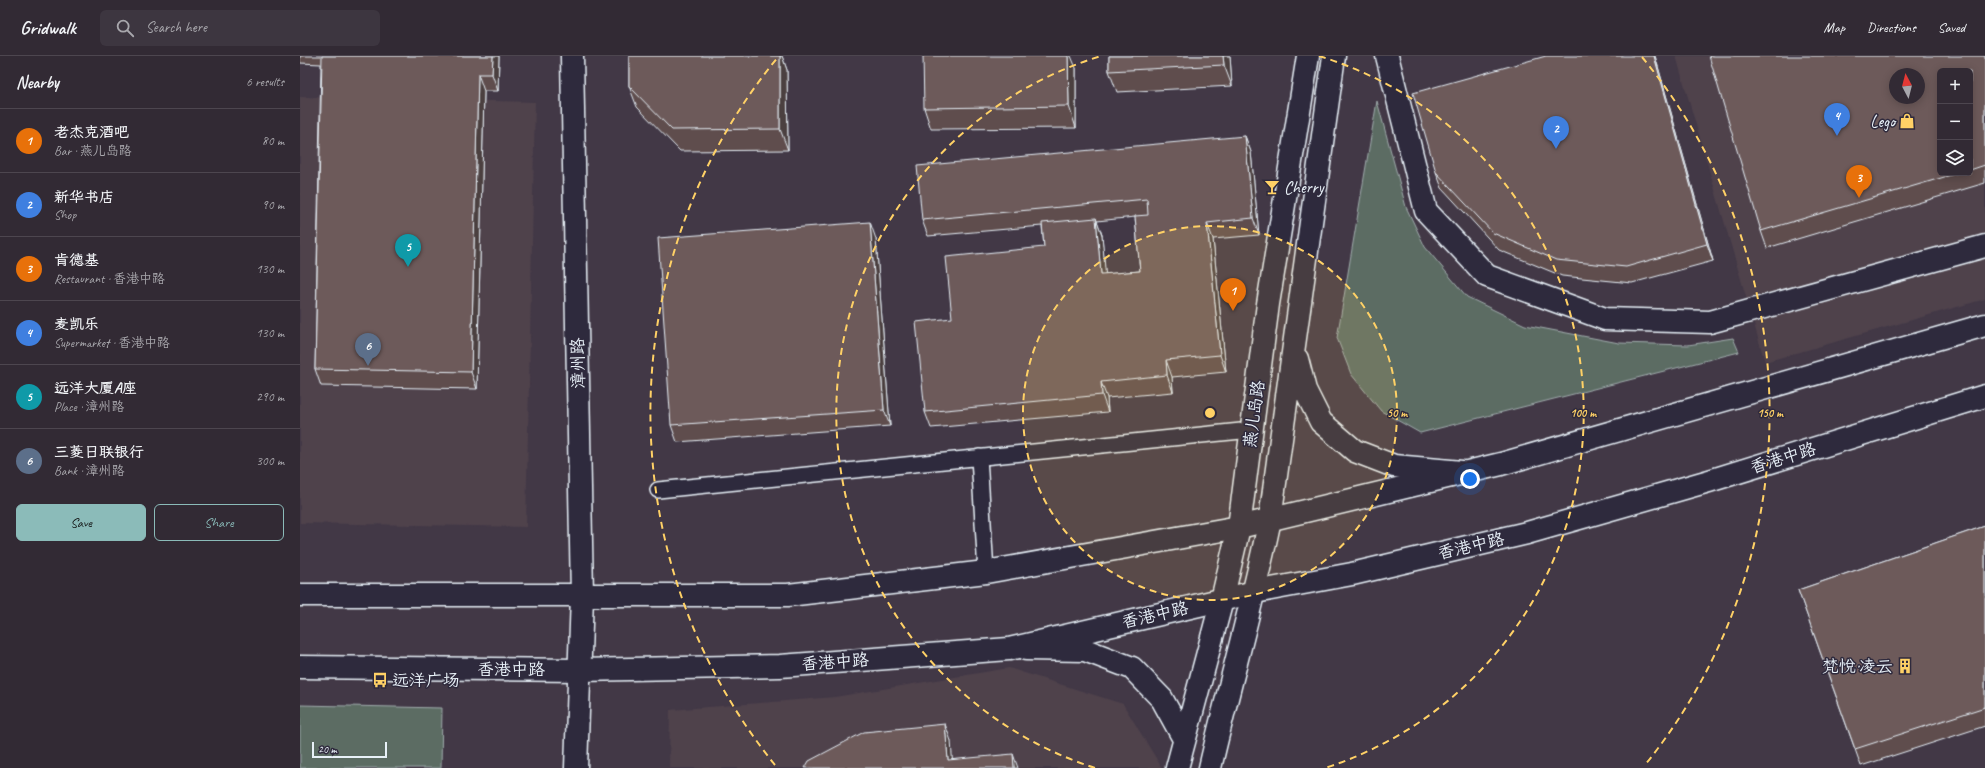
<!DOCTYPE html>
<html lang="en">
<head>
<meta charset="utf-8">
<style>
	body { margin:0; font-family:Caveat,"LXGW WenKai TC",sans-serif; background:#3d3640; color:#f1f3f6 }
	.controls { position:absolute; right:12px; top:12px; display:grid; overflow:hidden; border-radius:6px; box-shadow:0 2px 10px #0003 }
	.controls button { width:36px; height:36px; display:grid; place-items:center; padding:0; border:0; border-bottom:1px solid #4d464f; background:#322a34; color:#f1f3f6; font:20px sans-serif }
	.compass { position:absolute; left:1589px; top:12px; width:36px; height:36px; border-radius:50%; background:#322a34; box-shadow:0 2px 10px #0003; rotate:353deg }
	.scale { position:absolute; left:12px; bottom:10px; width:75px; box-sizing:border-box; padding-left:4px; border:2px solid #e8f1f8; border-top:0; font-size:11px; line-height:14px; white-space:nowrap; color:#e8f1f8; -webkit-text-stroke:3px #2f2a3d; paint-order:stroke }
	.you { position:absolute; left:1170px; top:423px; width:14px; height:14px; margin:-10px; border:3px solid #fff; border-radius:50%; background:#1a73e8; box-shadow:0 0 0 6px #1a73e833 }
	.badge { display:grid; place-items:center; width:26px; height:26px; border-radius:50%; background:#8bbbb9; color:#fff; font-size:13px; font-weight:700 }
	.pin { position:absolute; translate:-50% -33px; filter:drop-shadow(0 1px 2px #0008) }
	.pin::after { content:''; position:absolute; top:21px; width:14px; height:12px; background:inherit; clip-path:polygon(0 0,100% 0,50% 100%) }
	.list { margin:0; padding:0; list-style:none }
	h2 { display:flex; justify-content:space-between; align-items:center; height:52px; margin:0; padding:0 16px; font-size:17px }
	h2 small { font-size:13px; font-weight:400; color:#a8a7ac }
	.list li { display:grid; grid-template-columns:26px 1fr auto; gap:12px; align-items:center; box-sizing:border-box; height:64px; padding:0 16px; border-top:1px solid #4d464f }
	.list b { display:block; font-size:15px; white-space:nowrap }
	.list p { margin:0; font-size:13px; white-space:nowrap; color:#a8a7ac }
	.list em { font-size:13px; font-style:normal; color:#a8a7ac }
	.actions { display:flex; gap:8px; padding:12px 16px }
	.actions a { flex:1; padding:9px 0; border:1px solid #8bbbb9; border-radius:6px; text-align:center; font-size:14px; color:#8bbbb9 }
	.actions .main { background:#8bbbb9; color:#111 }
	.icon { flex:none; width:22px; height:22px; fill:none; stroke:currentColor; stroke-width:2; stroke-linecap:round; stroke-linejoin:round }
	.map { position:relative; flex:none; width:1685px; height:712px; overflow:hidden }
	header { display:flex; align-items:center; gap:24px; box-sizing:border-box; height:56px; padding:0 20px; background:#322a34; border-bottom:1px solid #4d464f }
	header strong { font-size:19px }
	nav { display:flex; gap:22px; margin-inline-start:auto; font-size:14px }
	.search { width:280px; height:36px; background:#3d3640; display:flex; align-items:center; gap:10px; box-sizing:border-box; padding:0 14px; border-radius:6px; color:#a8a7ac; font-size:15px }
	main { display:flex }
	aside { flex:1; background:#322a34 }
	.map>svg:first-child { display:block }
	.built { fill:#4f424c; fill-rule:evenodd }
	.green { fill:#5b6c64; stroke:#a2aeae }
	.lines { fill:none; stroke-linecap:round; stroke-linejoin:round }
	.lane-casing { stroke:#e8f1f8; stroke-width:18 }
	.street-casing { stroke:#e8f1f8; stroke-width:25 }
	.secondary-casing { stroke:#e8f1f8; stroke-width:25 }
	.primary-casing { stroke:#e8f1f8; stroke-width:25 }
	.lane { stroke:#2f2a3d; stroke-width:15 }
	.street { stroke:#2f2a3d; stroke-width:22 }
	.secondary { stroke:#2f2a3d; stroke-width:22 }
	.primary { stroke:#2f2a3d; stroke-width:22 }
	.wall { fill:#5e4d4d; stroke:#e8f1f8; fill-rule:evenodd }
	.shaded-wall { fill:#4c3f3f; stroke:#e8f1f8 }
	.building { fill:#6d5a5a; stroke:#e8f1f8; fill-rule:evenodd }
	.ring { fill:none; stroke:#ffd166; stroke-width:2; stroke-dasharray:7 5 }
	.labels { text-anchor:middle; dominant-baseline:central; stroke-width:3; stroke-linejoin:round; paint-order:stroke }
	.poi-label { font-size:17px; fill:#e8f1f8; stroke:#2f2a3d; text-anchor:end }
	.street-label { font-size:17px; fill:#e8f1f8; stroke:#2f2a3d }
	.centre { fill:#ffd166; stroke:#2f2a3d; stroke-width:2 }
	.ring-label { font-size:12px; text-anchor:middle; font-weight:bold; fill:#ffd166; stroke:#2f2a3d; stroke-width:3; stroke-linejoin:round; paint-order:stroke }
</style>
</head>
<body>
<header>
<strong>Gridwalk</strong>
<div class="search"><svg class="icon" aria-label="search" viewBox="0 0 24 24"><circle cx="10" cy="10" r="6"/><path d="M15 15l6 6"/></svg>Search here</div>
<nav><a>Map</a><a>Directions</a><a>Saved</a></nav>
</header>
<main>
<aside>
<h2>Nearby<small>6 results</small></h2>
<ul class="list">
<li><span class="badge" style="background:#e8710a">1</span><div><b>老杰克酒吧</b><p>Bar · 燕儿岛路</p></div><em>80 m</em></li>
<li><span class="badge" style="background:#3f7fe0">2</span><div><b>新华书店</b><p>Shop</p></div><em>90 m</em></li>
<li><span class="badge" style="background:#e8710a">3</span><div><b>肯德基</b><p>Restaurant · 香港中路</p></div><em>130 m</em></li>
<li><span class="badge" style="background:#3f7fe0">4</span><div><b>麦凯乐</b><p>Supermarket · 香港中路</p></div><em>130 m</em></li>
<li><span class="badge" style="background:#0f9aa8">5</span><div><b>远洋大厦A座</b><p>Place · 漳州路</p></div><em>290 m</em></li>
<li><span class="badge" style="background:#5c6f8a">6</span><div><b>三菱日联银行</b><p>Bank · 漳州路</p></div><em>300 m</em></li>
</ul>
<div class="actions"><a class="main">Save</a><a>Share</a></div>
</aside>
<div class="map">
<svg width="1685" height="712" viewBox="0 0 1685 712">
	<rect width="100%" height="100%" fill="#423846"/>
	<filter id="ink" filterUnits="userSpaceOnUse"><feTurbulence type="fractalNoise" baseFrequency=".025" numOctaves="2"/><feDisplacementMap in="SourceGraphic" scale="8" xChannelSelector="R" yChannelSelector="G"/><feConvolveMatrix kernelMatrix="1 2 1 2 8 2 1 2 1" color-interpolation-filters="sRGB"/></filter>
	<g filter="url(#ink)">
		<path class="built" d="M 1376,0 L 1685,0 L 1685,243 L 1465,306 ZM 1640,15 L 1670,15 L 1670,117 L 1640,117 ZM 1595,18 L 1619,18 L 1619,42 L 1595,42 Z
			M 0,41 L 235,46 L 226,471 L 0,467 Z
			M 709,612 L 823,648 L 862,712 L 369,712 L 370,654 L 535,641 Z"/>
		<path class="green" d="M 1077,45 L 1106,151 L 1125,191 L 1167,241 L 1225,269 L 1319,287 L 1388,289 L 1433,282 L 1439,296 L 1120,377 L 1081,355 L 1051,318 L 1037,282 Z
			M 0,649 L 142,652 L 141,712 L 0,712 Z"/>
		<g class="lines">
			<g class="lane-casing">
				<path id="lane" d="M 679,401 L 686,516
					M 358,434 L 951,374"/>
			</g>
			<g class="street-casing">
				<path id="street" d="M 272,0 L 282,540 L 276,712
					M 1087,0 L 1126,155 L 1187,220 L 1305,263 L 1410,266 L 1685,190"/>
			</g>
			<g class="secondary-casing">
				<path id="secondary" d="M 997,303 L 1005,334 L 1021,366 L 1055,395 L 1094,410 L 1162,416
					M 726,593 L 785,594 L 832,612 L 862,643 L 884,683
					M 877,712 L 922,544 L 939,471 L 968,248 L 1008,0
					M 910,712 C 929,629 953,547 970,463 L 1034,0"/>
			</g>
			<g class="primary-casing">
				<path id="primary" d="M 0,539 L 488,539 L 686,516 L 939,471 L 1201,408 L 1685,269
					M 0,611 L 280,614 L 480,610 L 709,593 L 955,536 L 1052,518 L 1227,477 L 1409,425 L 1685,340"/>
			</g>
			<use href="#lane" class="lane"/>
			<use href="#street" class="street"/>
			<use href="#secondary" class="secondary"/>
			<use href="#primary" class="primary"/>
		</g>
		<path class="wall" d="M 0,0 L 199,0 L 198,35 L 184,35 L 177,333 L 21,330 L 15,313 L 21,8 L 0,7 Z
			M 329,0 L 482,0 L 487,14 L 488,94 L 380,95 L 337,51 L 329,30 Z
			M 809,0 L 930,0 L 932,30 L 817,36 L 809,15 Z
			M 1355,0 L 1413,205 L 1332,227 L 1262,220 L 1199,194 L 1142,132 L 1136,116 Z
			M 1685,0 L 1685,127 L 1467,192 L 1461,175 ZM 1670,15 L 1670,117 L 1640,117 Z
			M 776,12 L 776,72 L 631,73 L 624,52 Z
			M 945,80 L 951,96 L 959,179 L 913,183 L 926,316 L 872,321 L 873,336 L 807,342 L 808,356 L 631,372 L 625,356 L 744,191 L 742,170 L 628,180 L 622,164 ZM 835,161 L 840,215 L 805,218 L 802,179 L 797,165 Z
			M 576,183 L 590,370 L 377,386 L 371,369 Z
			M 1685,470 L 1685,670 L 1561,710 L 1498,534 Z"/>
		<path class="shaded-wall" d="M 193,0 L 199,0 L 198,35 L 192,18 Z
			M 480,0 L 482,0 L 487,14 L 488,94 L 480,73 Z
			M 768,0 L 771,0 L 776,12 L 776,72 L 769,50 Z
			M 923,0 L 930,0 L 932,30 L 924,9 Z
			M 1354,0 L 1355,0 L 1413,205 L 1407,188 Z
			M 178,18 L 184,35 L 177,333 L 171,316 Z
			M 945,80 L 951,96 L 959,179 L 953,162 Z
			M 796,162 L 802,179 L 807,235 L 801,218 Z
			M 570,166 L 576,183 L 590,370 L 584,354 Z
			M 907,167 L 913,183 L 926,316 L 920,299 Z
			M 866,304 L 872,321 L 873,336 L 867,319 Z
			M 801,326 L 807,342 L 808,356 L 802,339 Z
			M 645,668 L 651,685 L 653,712 L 648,704 Z
			M 713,698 L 718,712 L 714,712 Z"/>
		<path class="building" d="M 22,0 L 193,0 L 192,18 L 178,18 L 171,316 L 15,313 Z
			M 329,0 L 480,0 L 480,73 L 372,74 L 329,30 Z
			M 623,0 L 768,0 L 769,50 L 624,52 Z
			M 809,0 L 923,0 L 924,9 L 809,15 Z
			M 1246,0 L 1354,0 L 1407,188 L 1326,211 L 1256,204 L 1193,177 L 1136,116 L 1113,37 Z
			M 1409,0 L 1685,0 L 1685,109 L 1670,114 L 1670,15 L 1640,15 L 1640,117 L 1658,117 L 1461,175 ZM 1595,18 L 1619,18 L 1619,42 L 1595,42 Z
			M 945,80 L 953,162 L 907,167 L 920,299 L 866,304 L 867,319 L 801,326 L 802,339 L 625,356 L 616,266 L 652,262 L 646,201 L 744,191 L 742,167 L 796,162 L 801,218 L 840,215 L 835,160 L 848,159 L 847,143 L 622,164 L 617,110 Z
			M 570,166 L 584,354 L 371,369 L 358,182 Z
			M 1685,470 L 1685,651 L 1555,693 L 1498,534 Z
			M 645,668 L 648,704 L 713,698 L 714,712 L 505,712 L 509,705 L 564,676 Z"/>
	</g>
	<circle cx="910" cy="357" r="187" fill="#ffd166" fill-opacity=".12"/>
	<g class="ring">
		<circle cx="910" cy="357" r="187"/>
		<path d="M795 712A373 373 0 0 1 801 0M1019 0A373 373 0 0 1 1025 712"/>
		<path d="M475 709A560 560 0 0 1 478 1M1342 1A560 560 0 0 1 1345 709"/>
	</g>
	<defs>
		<g id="shop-bare" transform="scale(1.2)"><path d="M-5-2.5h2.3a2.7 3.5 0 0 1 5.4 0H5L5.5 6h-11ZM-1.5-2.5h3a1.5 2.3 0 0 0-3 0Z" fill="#ffd166" stroke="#2f2a3d" stroke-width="2.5" paint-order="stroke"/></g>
		<g id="bar-bare" transform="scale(1.2)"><path d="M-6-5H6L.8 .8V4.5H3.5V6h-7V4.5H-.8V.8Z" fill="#ffd166" stroke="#2f2a3d" stroke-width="2.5" paint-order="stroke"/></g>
		<g id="building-bare" transform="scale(1.2)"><path d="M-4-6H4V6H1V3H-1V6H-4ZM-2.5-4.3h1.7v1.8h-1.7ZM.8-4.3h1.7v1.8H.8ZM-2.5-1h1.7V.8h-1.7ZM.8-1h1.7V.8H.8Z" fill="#ffd166" stroke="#2f2a3d" stroke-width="2.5" paint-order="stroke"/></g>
		<g id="bus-bare" transform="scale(1.2)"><path d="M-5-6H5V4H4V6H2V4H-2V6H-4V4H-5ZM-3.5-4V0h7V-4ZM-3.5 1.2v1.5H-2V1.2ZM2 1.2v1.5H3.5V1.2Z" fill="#ffd166" stroke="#2f2a3d" stroke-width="2.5" paint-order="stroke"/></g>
	</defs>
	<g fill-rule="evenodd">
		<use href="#shop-bare" x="1607" y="65"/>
		<use href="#bar-bare" x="972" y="131"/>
		<use href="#building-bare" x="1605" y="610"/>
		<use href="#bus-bare" x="80" y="624"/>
	</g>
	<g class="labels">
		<g class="poi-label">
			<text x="1595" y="65">Lego</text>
			<text x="984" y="131" text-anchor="start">Cherry</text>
			<text x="1593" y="610">梵悦·凌云</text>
			<text x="92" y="624" text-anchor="start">远洋广场</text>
		</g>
		<g class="street-label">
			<text transform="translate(278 307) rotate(-91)">漳州路</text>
			<text transform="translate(954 358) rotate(-82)">燕儿岛路</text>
			<text transform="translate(1483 402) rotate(-17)">香港中路</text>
			<text transform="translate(1171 490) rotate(-13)">香港中路</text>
			<text transform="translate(855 559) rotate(-13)">香港中路</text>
			<text transform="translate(535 606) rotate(-4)">香港中路</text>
			<text x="211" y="613">香港中路</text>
		</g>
	</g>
	<circle cx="910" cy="357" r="6" class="centre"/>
	<g class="ring-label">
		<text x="1097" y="361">50 m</text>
		<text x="1283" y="361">100 m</text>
		<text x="1470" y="361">150 m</text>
	</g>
</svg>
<div class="controls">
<button>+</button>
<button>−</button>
<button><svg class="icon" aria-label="layers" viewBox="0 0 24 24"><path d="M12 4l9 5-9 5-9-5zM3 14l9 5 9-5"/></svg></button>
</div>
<svg class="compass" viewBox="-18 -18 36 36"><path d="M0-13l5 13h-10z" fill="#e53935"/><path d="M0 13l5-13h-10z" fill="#a8a7ac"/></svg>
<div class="scale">20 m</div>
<div class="you"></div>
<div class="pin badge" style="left:933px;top:255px;background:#e8710a">1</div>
<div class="pin badge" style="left:1256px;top:93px;background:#3f7fe0">2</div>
<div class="pin badge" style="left:1559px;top:142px;background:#e8710a">3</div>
<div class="pin badge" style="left:1537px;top:80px;background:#3f7fe0">4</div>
<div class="pin badge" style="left:108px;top:211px;background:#0f9aa8">5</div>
<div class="pin badge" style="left:68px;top:310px;background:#5c6f8a">6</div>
</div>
</main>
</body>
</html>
